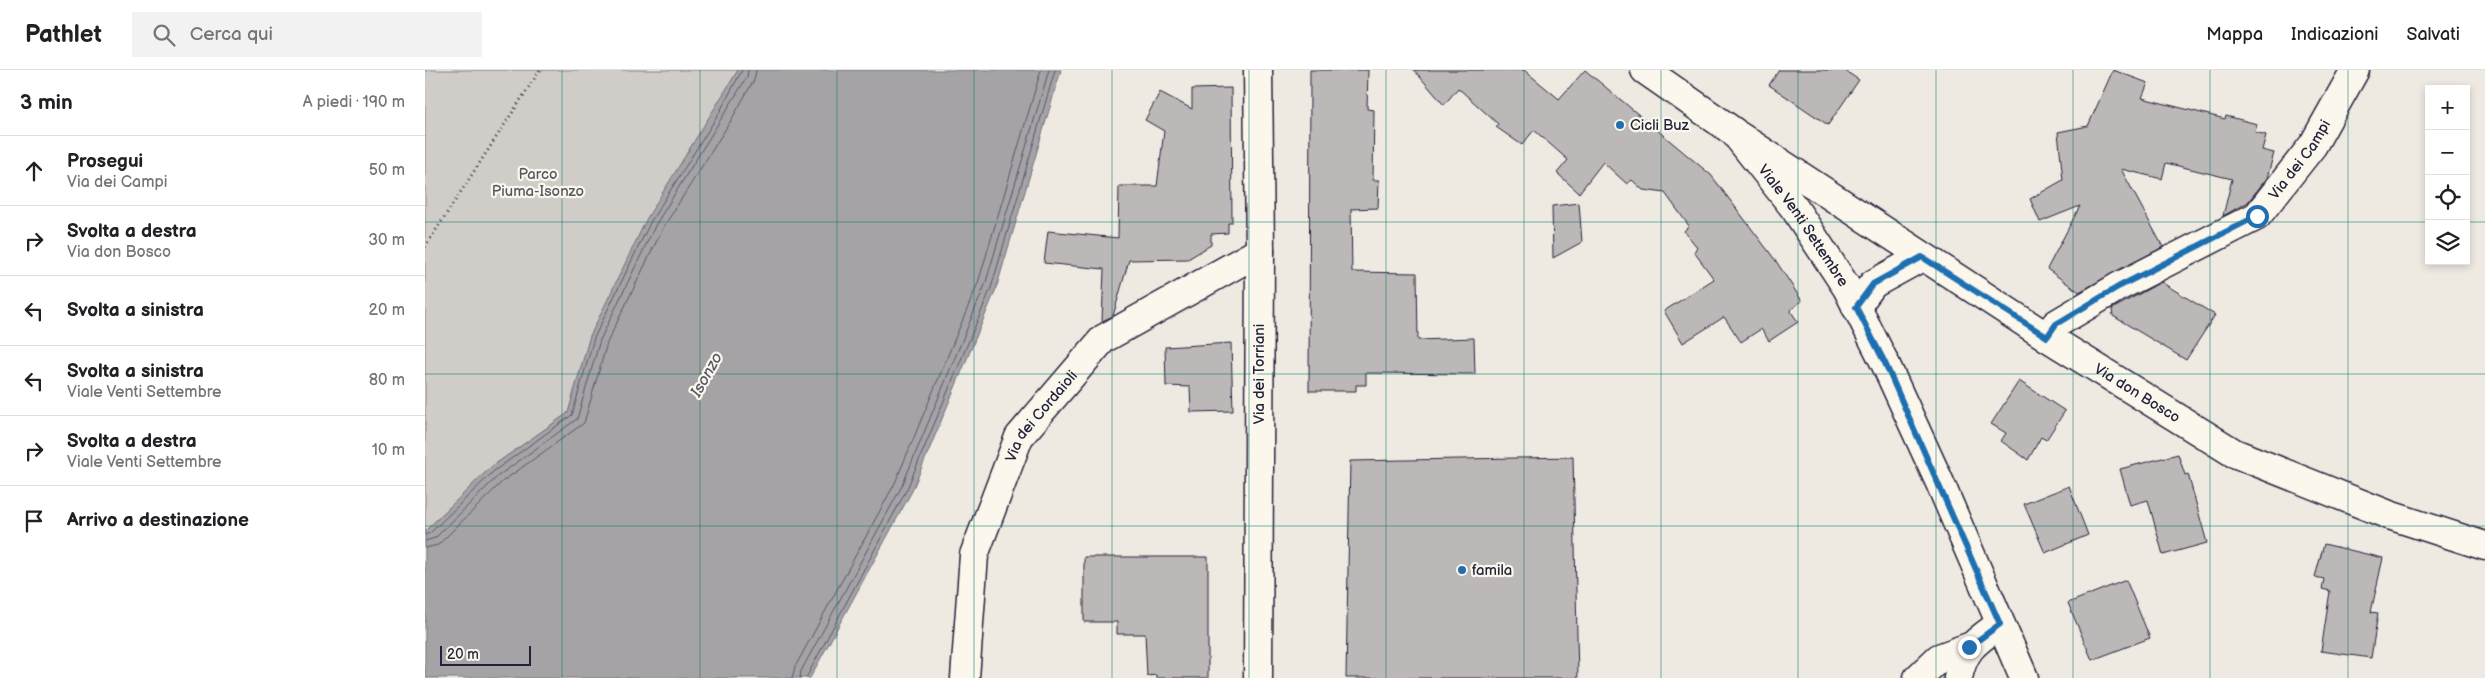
<!DOCTYPE html>
<html lang="it">
<head>
<meta charset="utf-8">
<style>
	body { margin:0; font-family:"Balsamiq Sans",sans-serif; background:#f2f2f2; color:#202124 }
	.controls { position:absolute; right:15px; top:15px; display:grid; overflow:hidden; border-radius:0px; box-shadow:0 2px 8px #0003 }
	.controls button { width:45px; height:45px; display:grid; place-items:center; padding:0; border:0; border-bottom:1px solid #e0e0e0; background:#fff; color:#202124; font:25px sans-serif }
	.scale { position:absolute; left:15px; bottom:12px; width:91px; box-sizing:border-box; padding-left:5px; border:2px solid #22223b; border-top:0; font-size:14px; line-height:18px; white-space:nowrap; color:#22223b; -webkit-text-stroke:4px #fbf7ec; paint-order:stroke }
	.stop { position:absolute; width:15px; height:15px; margin:-11px; border:4px solid #1f6fb2; border-radius:50%; background:#fff }
	.stop.end { background:#1f6fb2; border-color:#fff; box-shadow:0 1px 5px #0008 }
	.list { margin:0; padding:0; list-style:none }
	h2 { display:flex; justify-content:space-between; align-items:center; height:65px; margin:0; padding:0 20px; font-size:21px }
	h2 small { font-size:16px; font-weight:400; color:#757577 }
	.list li { display:grid; grid-template-columns:32px 1fr auto; gap:15px; align-items:center; box-sizing:border-box; height:70px; padding:0 20px; border-top:1px solid #e0e0e0 }
	.list b { display:block; font-size:19px; white-space:nowrap }
	.list p { margin:0; font-size:16px; white-space:nowrap; color:#757577 }
	.list em { font-size:16px; font-style:normal; color:#757577 }
	.icon { flex:none; width:28px; height:28px; fill:none; stroke:currentColor; stroke-width:2; stroke-linecap:round; stroke-linejoin:round }
	.map { position:relative; flex:none; width:2060px; height:608px; overflow:hidden }
	header { display:flex; align-items:center; gap:30px; box-sizing:border-box; height:70px; padding:0 25px; background:#fff; border-bottom:1px solid #e0e0e0 }
	header strong { font-size:24px }
	nav { display:flex; gap:28px; margin-inline-start:auto; font-size:18px }
	.search { width:350px; height:45px; background:#f2f2f2; display:flex; align-items:center; gap:12px; box-sizing:border-box; padding:0 18px; border-radius:0px; color:#757577; font-size:19px }
	main { display:flex }
	aside { flex:1; background:#fff }
	.map>svg:first-child { display:block }
	.green { fill:#d0cdc9; stroke:#797882 }
	.water { fill:#a6a3a7; stroke:#716f7c }
	.lines { fill:none; stroke-linecap:round; stroke-linejoin:round }
	.shore { stroke:#575666; stroke-width:1 }
	.building { fill:#bcb8b8; stroke:#22223b }
	.minor-casing { stroke:#22223b; stroke-width:31 }
	.major-casing { stroke:#22223b; stroke-width:31 }
	.path { stroke:#22223b; stroke-width:3; stroke-dasharray:1 4; stroke-linecap:butt }
	.minor { stroke:#fbf7ec; stroke-width:28 }
	.major { stroke:#fbf7ec; stroke-width:28 }
	.route { stroke:#1f6fb2; stroke-width:6 }
	.grid { fill:none; stroke:#0f766e; stroke-width:1; stroke-opacity:0.55 }
	.poi-dot { fill:#1f6fb2; stroke:#fbf7ec; stroke-width:2 }
	.labels { text-anchor:middle; dominant-baseline:central; stroke-width:4.5; stroke-linejoin:round; paint-order:stroke }
	.poi-label { font-size:15px; fill:#22223b; stroke:#fbf7ec; text-anchor:start }
	.street-label { font-size:15px; fill:#22223b; stroke:#fbf7ec }
	.park-label { font-size:15px; fill:#565566; stroke:#fbf7ec }
	.water-label { font-size:16px; font-style:italic; fill:#575666; stroke:#fbf7ec }
</style>
</head>
<body>
<header>
<strong>Pathlet</strong>
<div class="search"><svg class="icon" aria-label="search" viewBox="0 0 24 24"><circle cx="10" cy="10" r="6"/><path d="M15 15l6 6"/></svg>Cerca qui</div>
<nav><a>Mappa</a><a>Indicazioni</a><a>Salvati</a></nav>
</header>
<main>
<aside>
<h2>3 min<small>A piedi · 190 m</small></h2>
<ul class="list">
<li><svg class="icon" aria-label="ahead" viewBox="0 0 24 24"><path d="M12 20V5M6 11l6-6 6 6"/></svg><div><b>Prosegui</b><p>Via dei Campi</p></div><em>50 m</em></li>
<li><svg class="icon" aria-label="right" viewBox="0 0 24 24"><path d="M7 20v-9h11M14 6l5 5-5 5"/></svg><div><b>Svolta a destra</b><p>Via don Bosco</p></div><em>30 m</em></li>
<li><svg class="icon" aria-label="left" viewBox="0 0 24 24"><path d="M17 20v-9H6M10 6l-5 5 5 5"/></svg><div><b>Svolta a sinistra</b></div><em>20 m</em></li>
<li><svg class="icon" aria-label="left" viewBox="0 0 24 24"><path d="M17 20v-9H6M10 6l-5 5 5 5"/></svg><div><b>Svolta a sinistra</b><p>Viale Venti Settembre</p></div><em>80 m</em></li>
<li><svg class="icon" aria-label="right" viewBox="0 0 24 24"><path d="M7 20v-9h11M14 6l5 5-5 5"/></svg><div><b>Svolta a destra</b><p>Viale Venti Settembre</p></div><em>10 m</em></li>
<li><svg class="icon" aria-label="arrive" viewBox="0 0 24 24"><path d="M6 21V4h12l-3 4 3 4H6"/></svg><div><b>Arrivo a destinazione</b></div></li>
</ul>
</aside>
<div class="map">
<svg width="2060" height="608" viewBox="0 0 2060 608">
	<rect width="100%" height="100%" fill="#eeeae2"/>
	<filter id="ink" filterUnits="userSpaceOnUse"><feTurbulence type="fractalNoise" baseFrequency=".02" numOctaves="2"/><feDisplacementMap in="SourceGraphic" scale="10" xChannelSelector="R" yChannelSelector="G"/><feConvolveMatrix kernelMatrix="1 2 1 2 8 2 1 2 1" color-interpolation-filters="sRGB"/></filter>
	<g filter="url(#ink)">
		<path class="green" d="M 0,0 L 313,0 L 165,266 L 143,343 L 66,397 L 0,461 Z"/>
		<path class="water" d="M 313,0 L 636,0 L 571,219 L 487,421 L 385,608 L 0,608 L 0,461 L 66,397 L 143,343 L 165,266 L 222,148 Z"/>
		<g class="lines">
			<path class="shore" d="M 0,465 L 5,463 L 69,401 L 147,345 L 169,268 L 226,151 L 293,45 L 317,0
				M 0,471 L 10,468 L 73,406 L 152,349 L 175,270 L 231,154 L 322,7 L 323,0
				M 0,478 L 13,475 L 78,411 L 159,353 L 182,273 L 238,158 L 305,52 L 329,10 L 331,0
				M 367,608 L 370,597 L 470,413 L 553,213 L 616,0
				M 375,608 L 376,601 L 477,416 L 560,215 L 624,0
				M 381,608 L 482,419 L 566,218 L 630,0"/>
		</g>
		<path class="building" d="M 885,0 L 943,0 L 942,39 L 949,40 L 948,110 L 954,110 L 953,138 L 926,139 L 927,202 L 992,203 L 993,270 L 1049,268 L 1050,304 L 941,303 L 941,315 L 931,315 L 931,321 L 884,321 Z
			M 989,0 L 1099,0 L 1134,29 L 1160,0 L 1286,105 L 1351,191 L 1377,231 L 1365,240 L 1373,252 L 1344,271 L 1336,259 L 1316,272 L 1299,247 L 1258,273 L 1239,241 L 1289,209 L 1269,182 L 1272,177 L 1259,161 L 1264,156 L 1240,123 L 1218,120 L 1207,110 L 1202,114 L 1178,92 L 1154,123 L 1132,103 L 1143,90 L 1109,60 L 1097,75 L 1071,57 L 1073,54 L 1033,18 L 1019,35 Z
			M 1354,0 L 1419,0 L 1434,10 L 1403,55 L 1344,15 Z
			M 1688,0 L 1723,13 L 1717,28 L 1800,49 L 1801,46 L 1832,54 L 1830,62 L 1841,65 L 1837,80 L 1849,83 L 1842,108 L 1823,132 L 1798,146 L 1807,109 L 1741,93 L 1737,109 L 1696,99 L 1738,177 L 1654,222 L 1622,199 L 1655,136 L 1615,152 L 1605,129 L 1638,110 L 1633,62 L 1663,56 Z
			M 806,18 L 807,153 L 803,153 L 803,163 L 786,164 L 786,175 L 763,189 L 704,190 L 688,246 L 677,251 L 679,199 L 619,193 L 623,161 L 693,168 L 694,116 L 732,116 L 739,61 L 720,50 L 735,22 L 767,39 L 767,19 Z
			M 1154,133 L 1157,172 L 1128,188 L 1127,136 Z
			M 1736,212 L 1790,245 L 1761,290 L 1688,246 L 1687,239 Z
			M 806,273 L 808,341 L 766,342 L 765,317 L 741,316 L 740,277 Z
			M 1594,311 L 1640,341 L 1621,370 L 1616,367 L 1603,390 L 1576,371 L 1581,363 L 1566,354 Z
			M 1753,384 L 1760,405 L 1763,404 L 1782,473 L 1738,485 L 1723,430 L 1705,435 L 1695,399 Z
			M 1148,387 L 1153,608 L 921,608 L 925,391 Z
			M 1644,416 L 1663,465 L 1620,483 L 1599,434 Z
			M 1899,474 L 1958,488 L 1946,542 L 1953,543 L 1946,588 L 1896,581 L 1905,521 L 1897,519 L 1899,509 L 1890,507 Z
			M 659,487 L 783,487 L 783,608 L 731,608 L 731,605 L 722,606 L 720,564 L 692,564 L 692,552 L 659,552 Z
			M 1701,510 L 1725,568 L 1667,590 L 1643,533 Z"/>
		<g class="lines">
			<g class="minor-casing">
				<g id="minor">
					<path d="M 833,0 L 835,181 L 833,608"/>
					<path id="s1" d="M 1314,66 L 1622,267 L 1809,383 L 1964,445 L 2060,476"/>
					<path id="s2" d="M 1622,267 L 1631,254 L 1693,217 L 1832,146 L 1888,75 L 1930,0"/>
					<path id="s3" d="M 540,608 L 549,485 L 594,367 L 678,269 L 835,181"/>
					<path d="M 1493,608 L 1514,588 L 1544,577"/>
					<path d="M 1533,608 C 1539,577 1552,571 1575,554"/>
				</g>
			</g>
			<g class="major-casing">
				<g id="major">
					<path id="s4" d="M 1220,0 L 1309,62 L 1370,139 L 1422,218 L 1460,293 L 1515,413 L 1599,608"/>
					<path d="M 1431,237 L 1448,214 L 1497,187"/>
				</g>
			</g>
			<path class="path" d="M 0,177 L 115,0"/>
			<use href="#minor" class="minor"/>
			<use href="#major" class="major"/>
		</g>
	</g>
	<g class="lines" filter="url(#ink)">
		<path class="route" d="M 1544,577 L 1575,554 L 1460,293 L 1431,237 L 1448,214 L 1497,187 L 1622,267 L 1631,254 L 1693,217 L 1832,146"/>
	</g>
	<path class="grid" d="M 137,0 L 137,608M 275,0 L 275,608M 412,0 L 412,608M 549,0 L 549,608M 687,0 L 687,608M 824,0 L 824,608M 961,0 L 961,608M 1099,0 L 1099,608M 1236,0 L 1236,608M 1373,0 L 1373,608M 1511,0 L 1511,608M 1648,0 L 1648,608M 1785,0 L 1785,608M 1923,0 L 1923,608M 0,152 L 2004,152M 2041,152 L 2060,152M 0,304 L 2060,304M 0,456 L 2060,456"/>
	<g class="poi-dot">
		<circle cx="1195" cy="55" r="5"/>
		<circle cx="1037" cy="500" r="5"/>
	</g>
	<g class="labels">
		<g class="poi-label">
			<text x="1205" y="55">Cicli Buz</text>
			<text x="1047" y="500">famila</text>
		</g>
		<g class="street-label">
			<text stroke="none"><textPath href="#s2" startOffset="315">Via dei Campi</textPath></text>
			<text stroke="none"><textPath href="#s4" startOffset="225">Viale Venti Settembre</textPath></text>
			<text transform="translate(834 304) rotate(-90)">Via dei Torriani</text>
			<text stroke="none"><textPath href="#s1" startOffset="474">Via don Bosco</textPath></text>
			<text stroke="none"><textPath href="#s3" startOffset="279">Via dei Cordaioli</textPath></text>
		</g>
		<g class="park-label">
			<text x="113" y="104">Parco<tspan x="113" dy="17">Piuma-Isonzo</tspan></text>
		</g>
		<g class="water-label">
			<text transform="translate(282 305) rotate(-61)">Isonzo</text>
		</g>
	</g>
</svg>
<div class="controls">
<button>+</button>
<button>−</button>
<button><svg class="icon" aria-label="locate" viewBox="0 0 24 24"><circle cx="12" cy="12" r="6"/><path d="M12 2v4M12 18v4M2 12h4M18 12h4"/></svg></button>
<button><svg class="icon" aria-label="layers" viewBox="0 0 24 24"><path d="M12 4l9 5-9 5-9-5zM3 14l9 5 9-5"/></svg></button>
</div>
<div class="scale">20 m</div>
<div class="stop" style="left:1832px;top:146px"></div>
<div class="stop end" style="left:1544px;top:577px"></div>
</div>
</main>
</body>
</html>
